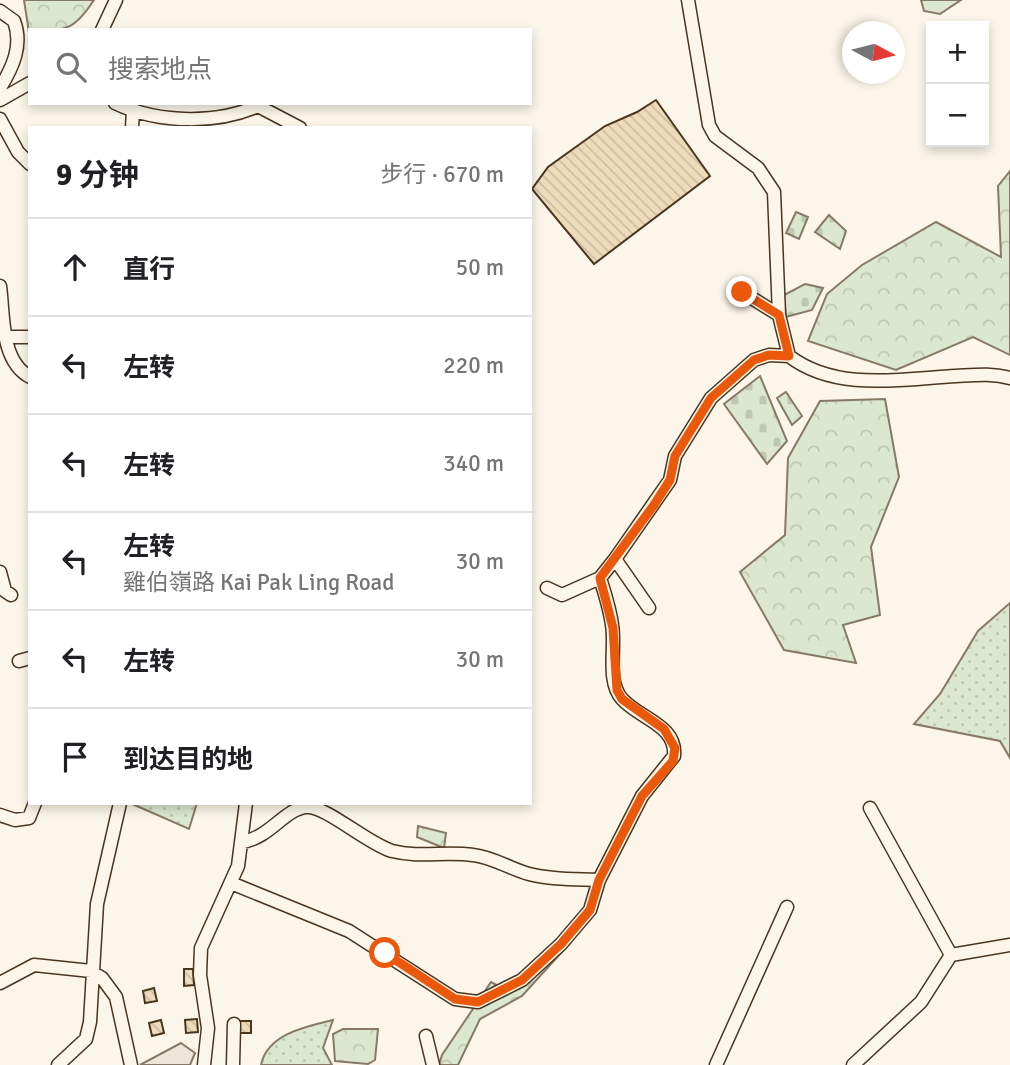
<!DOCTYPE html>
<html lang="zh">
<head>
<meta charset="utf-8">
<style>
	body { margin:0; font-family:Signika,"Noto Sans SC",sans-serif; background:#f6f6f6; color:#202124 }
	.controls { position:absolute; right:21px; top:21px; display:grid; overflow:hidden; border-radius:0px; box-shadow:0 4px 10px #0003 }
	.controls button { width:63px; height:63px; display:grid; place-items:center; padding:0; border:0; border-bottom:2px solid #e0e0e0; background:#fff; color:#202124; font:35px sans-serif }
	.compass { position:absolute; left:842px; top:21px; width:63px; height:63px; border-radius:50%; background:#fff; box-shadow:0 4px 10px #0003; rotate:97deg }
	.stop { position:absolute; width:21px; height:21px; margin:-16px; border:5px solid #ea580c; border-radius:50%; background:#fff }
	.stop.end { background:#ea580c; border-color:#fff; box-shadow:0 2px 7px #0008 }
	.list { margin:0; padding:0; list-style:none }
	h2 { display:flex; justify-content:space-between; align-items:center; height:91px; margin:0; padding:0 28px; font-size:30px }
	h2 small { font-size:23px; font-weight:400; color:#757577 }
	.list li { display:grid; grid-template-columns:46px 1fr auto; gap:21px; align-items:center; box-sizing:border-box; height:98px; padding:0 28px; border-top:2px solid #e0e0e0 }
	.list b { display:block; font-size:26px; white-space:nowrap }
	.list p { margin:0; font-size:23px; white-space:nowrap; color:#757577 }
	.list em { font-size:23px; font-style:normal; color:#757577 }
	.icon { flex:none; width:38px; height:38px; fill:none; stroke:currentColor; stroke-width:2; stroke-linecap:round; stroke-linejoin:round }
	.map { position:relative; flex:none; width:1010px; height:1065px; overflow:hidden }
	.search { position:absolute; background:#fff; box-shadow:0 4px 10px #0003; left:28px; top:28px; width:504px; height:77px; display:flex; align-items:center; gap:18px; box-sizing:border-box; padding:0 24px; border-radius:0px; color:#757577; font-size:26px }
	.panel { position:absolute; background:#fff; box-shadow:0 4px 10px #0003; left:28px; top:126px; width:504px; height:679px; border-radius:0px }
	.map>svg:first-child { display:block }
	.grass { fill:url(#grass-dots); stroke:#887966; stroke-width:2 }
	.forest { fill:url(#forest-crowns); stroke:#887966; stroke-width:2 }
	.cemetery { fill:url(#cemetery-stones); stroke:#887966; stroke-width:2 }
	.parking { fill:#ede7d9; stroke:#887966; stroke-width:2 }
	.building { fill:url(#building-back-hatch); stroke:#4a3520; stroke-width:2 }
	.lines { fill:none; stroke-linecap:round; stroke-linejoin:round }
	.minor-casing { stroke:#4a3520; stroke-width:15 }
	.minor { stroke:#fbf6e9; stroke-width:12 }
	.route { stroke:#ea580c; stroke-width:9 }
</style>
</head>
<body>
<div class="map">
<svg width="1010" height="1065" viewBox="0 0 1010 1065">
	<defs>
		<pattern id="grass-dots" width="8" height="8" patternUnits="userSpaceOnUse" patternTransform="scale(1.75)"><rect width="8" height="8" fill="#dce7d0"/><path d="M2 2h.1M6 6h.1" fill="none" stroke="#bec7b2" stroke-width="1.8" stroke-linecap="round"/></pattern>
		<pattern id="forest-crowns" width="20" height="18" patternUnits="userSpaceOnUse" patternTransform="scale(1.75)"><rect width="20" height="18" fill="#dce7d0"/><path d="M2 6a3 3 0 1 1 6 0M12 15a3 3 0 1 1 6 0" fill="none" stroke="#bec7b2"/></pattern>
		<pattern id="cemetery-stones" width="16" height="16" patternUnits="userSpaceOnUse" patternTransform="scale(1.75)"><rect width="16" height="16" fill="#dce7d0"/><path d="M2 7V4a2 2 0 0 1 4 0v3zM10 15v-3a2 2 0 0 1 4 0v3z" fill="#bec7b2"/></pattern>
		<pattern id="building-back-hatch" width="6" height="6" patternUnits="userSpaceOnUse" patternTransform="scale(1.75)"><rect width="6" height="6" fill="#ecdcbc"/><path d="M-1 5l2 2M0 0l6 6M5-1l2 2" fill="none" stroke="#ccbda1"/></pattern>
	</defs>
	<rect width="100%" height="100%" fill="#fbf6e9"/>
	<path class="grass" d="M 1010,603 L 1010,758 L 1000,741 L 914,724 L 940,694 L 978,631 Z
		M 130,803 L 197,803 L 189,829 Z
		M 333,1020 L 323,1048 L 332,1065 L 261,1065 C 267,1034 307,1026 333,1020 Z"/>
	<path class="forest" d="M 24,0 L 94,0 C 73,32 66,30 30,30 L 30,39 Z
		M 921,0 L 961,0 L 940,14 L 924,11 Z
		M 1010,171 L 1010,355 L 973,337 L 896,370 L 808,341 L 827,294 L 862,265 L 936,222 L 1001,257 L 998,186 Z
		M 885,399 L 899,477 L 871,547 L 880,615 L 843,625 L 856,663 L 784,650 L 740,572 L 785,535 L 788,458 L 820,401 Z
		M 418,826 L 446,833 L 444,848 L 417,837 Z
		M 571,942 L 522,996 L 480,1019 L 458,1065 L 439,1065 L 442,1055 L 491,982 L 510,992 Z
		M 343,1029 L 378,1029 L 375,1060 L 368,1064 L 335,1061 L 333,1034 Z"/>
	<path class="cemetery" d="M 796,212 L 808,217 L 799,239 L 786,233 Z
		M 829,215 L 846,231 L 840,249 L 815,232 Z
		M 805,284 L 823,288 L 812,310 L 786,317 L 784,295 Z
		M 760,376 L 787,441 L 767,464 L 724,404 Z
		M 786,392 L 802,416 L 792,425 L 777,398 Z"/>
	<path class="parking" d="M 181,1043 L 195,1053 L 190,1065 L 140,1065 Z"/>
	<path class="building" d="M 656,100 L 710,176 L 594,264 L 532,189 L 548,167 L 605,126 L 637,112 Z
		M 184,969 L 193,969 L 194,985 L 184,986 Z
		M 154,988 L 157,1001 L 145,1003 L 143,991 Z
		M 197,1019 L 198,1032 L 186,1033 L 185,1020 Z
		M 161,1020 L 164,1033 L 152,1036 L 149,1023 Z
		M 238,1021 L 251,1021 L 251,1033 L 238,1033 Z"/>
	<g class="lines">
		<g class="minor-casing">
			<path id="minor" d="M 688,0 L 709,125 L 715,136 L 758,168 L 774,192 L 779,315 L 789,356 C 836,392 901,379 956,376 C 975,375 992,373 1010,378
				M 0,11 L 14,21 C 23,45 13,67 0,88
				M 102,30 L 116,0
				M 0,100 L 30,83
				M 115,103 C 159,124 221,125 264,103
				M 258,106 L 300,128
				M 0,119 L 18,152 L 30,164
				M 132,128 L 133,110
				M 0,286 C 4,314 0,361 30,377
				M 742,292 L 779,315
				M 6,337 L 30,337
				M 615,559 L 649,608
				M 0,572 L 5,591 L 11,595
				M 547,588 L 562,595 L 600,578 L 615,559 L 670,480 L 675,456 L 711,398 L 754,360 L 769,355 L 789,356
				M 19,661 L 30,658
				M 870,808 L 951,955
				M 0,815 L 15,820 L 29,818 L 35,803
				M 242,842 C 270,838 285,808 307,807 C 326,806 368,844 392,851 C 420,858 446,851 473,855 C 493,857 510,869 529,874 C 552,880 576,879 599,880
				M 231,883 L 349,931 L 455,999 L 478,1002 L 522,980 L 561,944 L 590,910 L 599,880 L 642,796 L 674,756 C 677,725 640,719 622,699 C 606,681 616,647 612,625 C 610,609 605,594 600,578
				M 0,983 L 34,965 L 91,971 L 102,978 L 116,997 L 131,1065
				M 426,1036 L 433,1065
				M 58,1065 L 86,1039 L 90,1022 L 97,904 L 120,803
				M 204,1065 L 208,1028 L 200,975 L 201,948 L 238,866 L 246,803
				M 233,1065 L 234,1024
				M 716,1065 L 787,907
				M 853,1065 L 921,1002 L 951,955 L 1010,945"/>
		</g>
		<use href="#minor" class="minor"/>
	</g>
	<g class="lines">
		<path class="route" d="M 385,953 L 455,999 L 478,1002 L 522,980 L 561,944 L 590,910 L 599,880 L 642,796 L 673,761 L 675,748 L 664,729 L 622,699 L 617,690 L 613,628 L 600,578 L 654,505 L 670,480 L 675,456 L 711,398 L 754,360 L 769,355 L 789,356 L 779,315 L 742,292"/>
	</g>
</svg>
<div class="controls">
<button>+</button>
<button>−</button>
</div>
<svg class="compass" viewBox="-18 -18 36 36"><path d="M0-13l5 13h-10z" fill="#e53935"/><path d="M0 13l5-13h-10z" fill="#757577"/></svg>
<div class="stop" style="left:385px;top:953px"></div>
<div class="stop end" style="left:742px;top:292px"></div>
<div class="search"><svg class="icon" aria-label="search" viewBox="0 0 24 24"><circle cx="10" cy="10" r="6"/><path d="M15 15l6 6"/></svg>搜索地点</div>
<section class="panel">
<h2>9 分钟<small>步行 · 670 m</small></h2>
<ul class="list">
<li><svg class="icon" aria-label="ahead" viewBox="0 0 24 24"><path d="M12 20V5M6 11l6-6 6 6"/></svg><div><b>直行</b></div><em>50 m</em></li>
<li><svg class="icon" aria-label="left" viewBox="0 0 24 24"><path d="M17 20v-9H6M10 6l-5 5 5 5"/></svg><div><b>左转</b></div><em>220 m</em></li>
<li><svg class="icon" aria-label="left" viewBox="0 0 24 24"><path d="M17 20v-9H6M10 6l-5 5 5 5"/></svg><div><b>左转</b></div><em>340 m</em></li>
<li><svg class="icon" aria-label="left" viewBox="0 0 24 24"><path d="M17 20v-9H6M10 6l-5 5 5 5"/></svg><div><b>左转</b><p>雞伯嶺路 Kai Pak Ling Road</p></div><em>30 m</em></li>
<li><svg class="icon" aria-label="left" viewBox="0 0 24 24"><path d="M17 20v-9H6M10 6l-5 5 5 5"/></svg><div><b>左转</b></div><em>30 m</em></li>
<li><svg class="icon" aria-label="arrive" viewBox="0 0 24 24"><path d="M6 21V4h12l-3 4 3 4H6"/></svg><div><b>到达目的地</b></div></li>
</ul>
</section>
</div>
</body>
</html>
